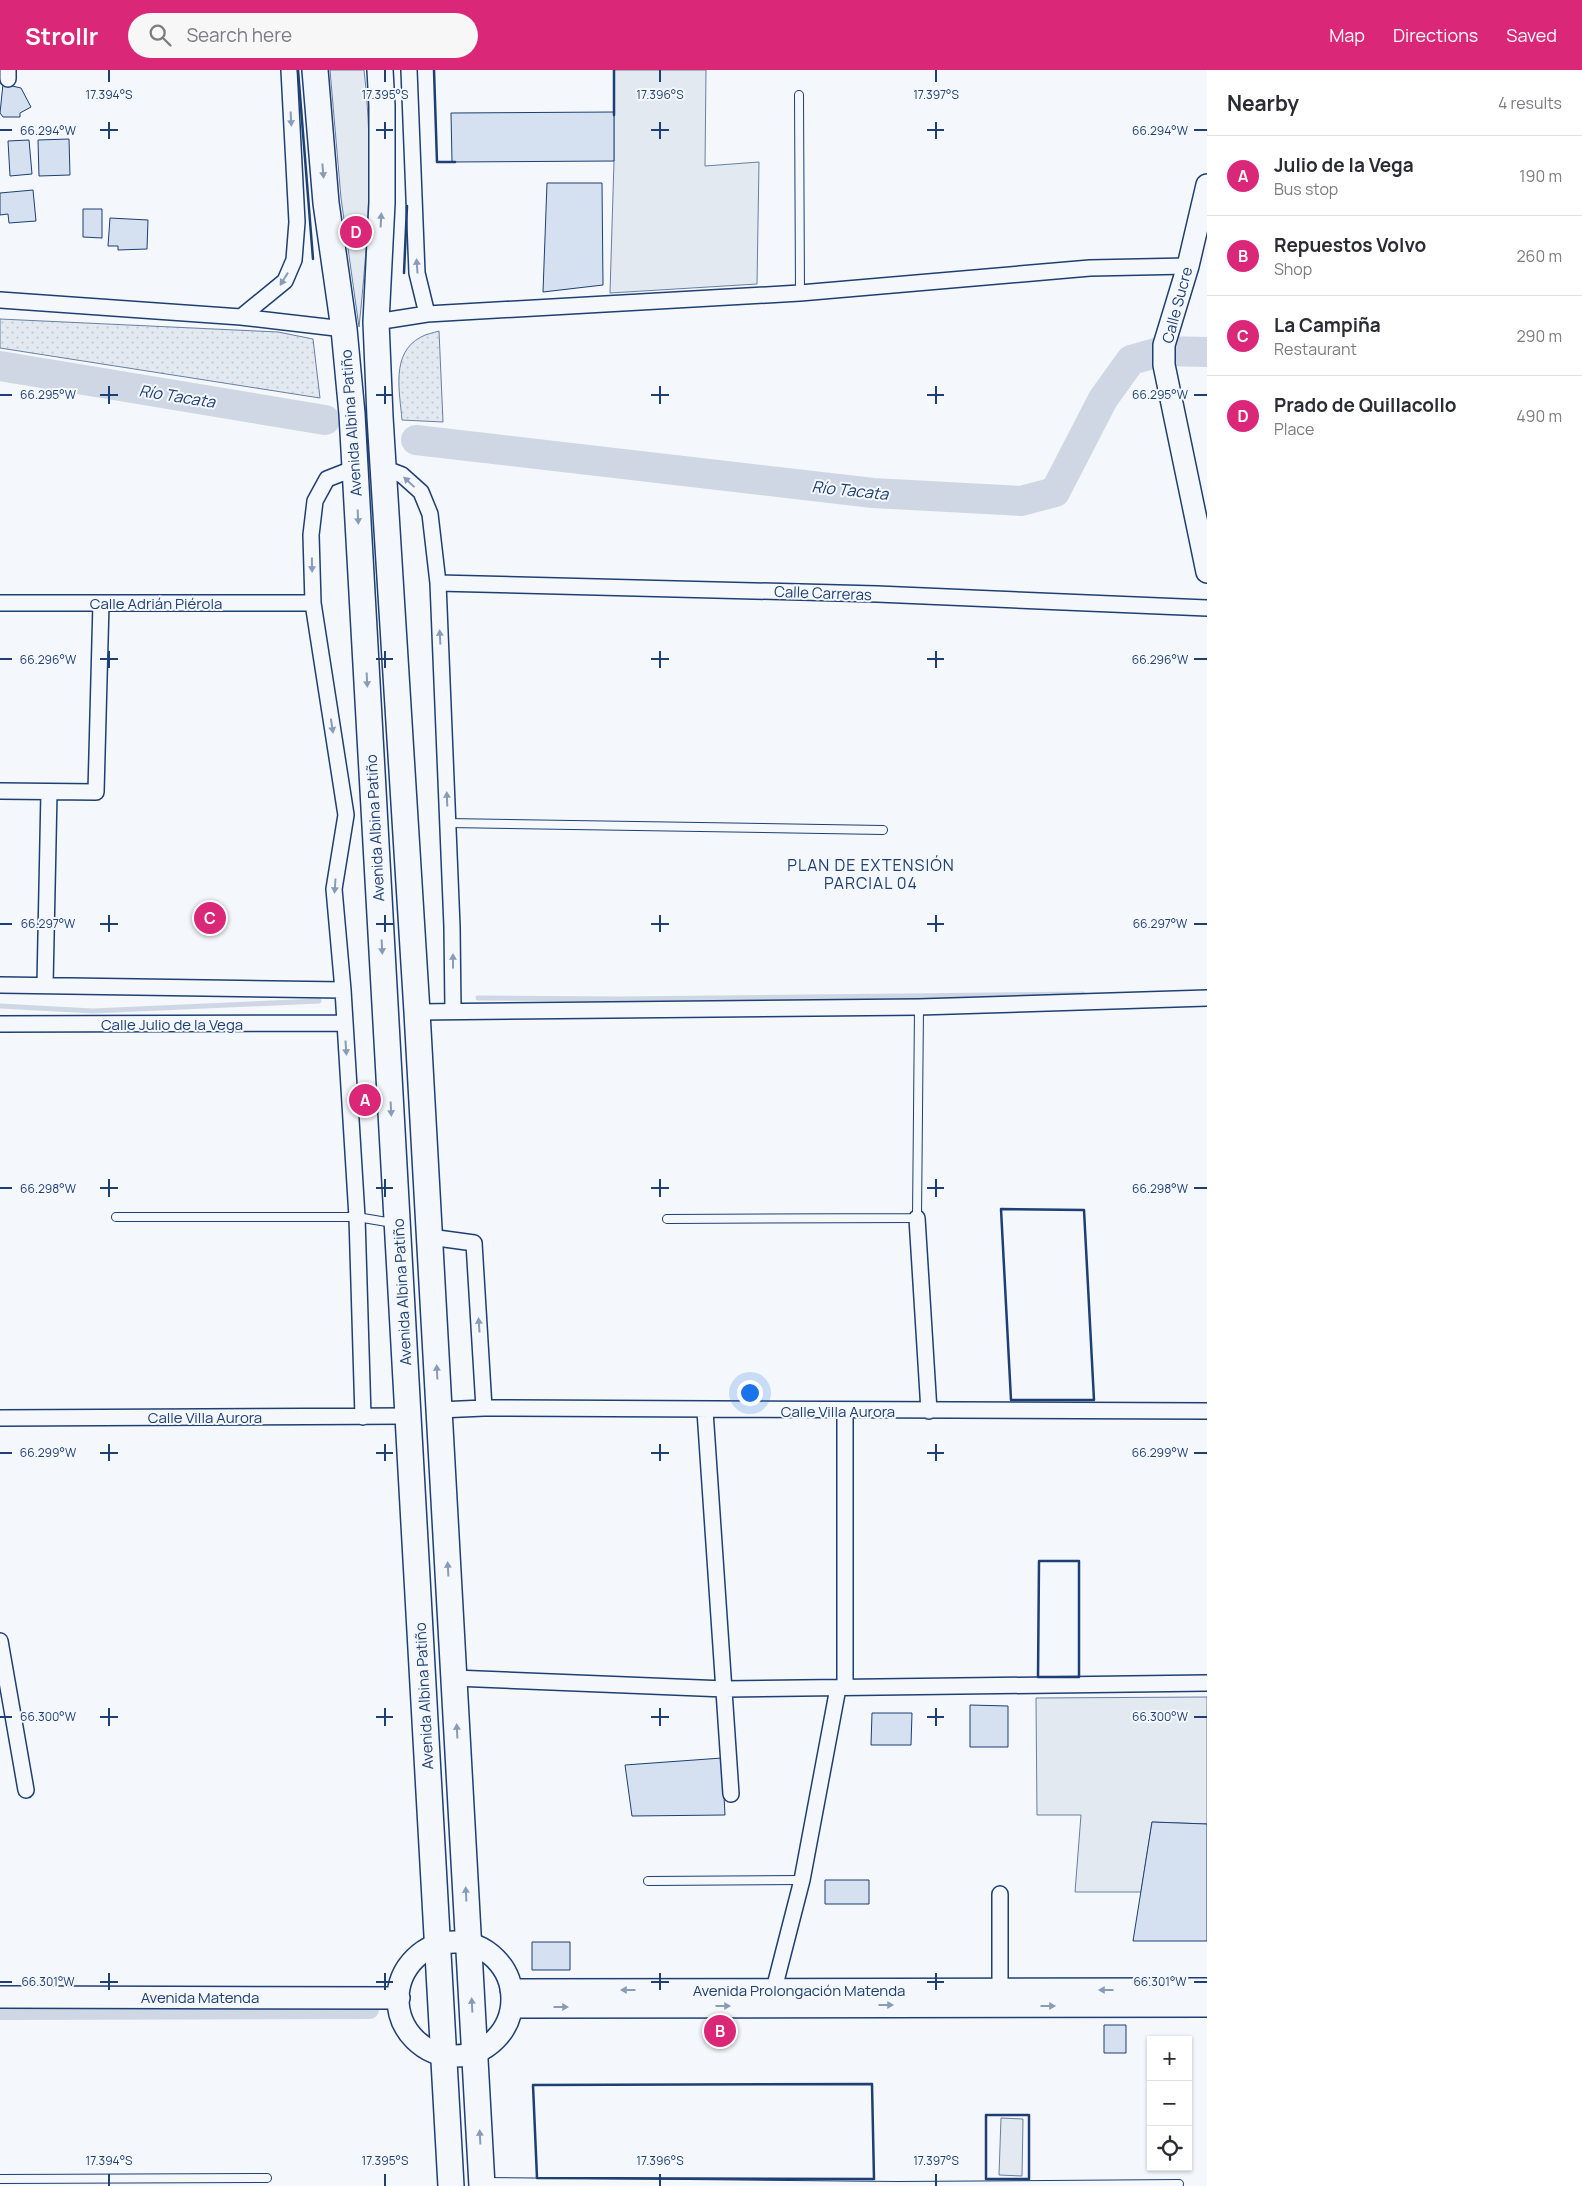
<!DOCTYPE html>
<html lang="en">
<head>
<meta charset="utf-8">
<style>
	body { margin:0; font-family:Manrope,sans-serif; background:#f7f7f7; color:#2b2b33 }
	.controls { position:absolute; right:15px; bottom:15px; display:grid; overflow:hidden; border-radius:0px; box-shadow:0 1px 4px #0004 }
	.controls button { width:45px; height:45px; display:grid; place-items:center; padding:0; border:0; border-bottom:1px solid #e1e1e2; background:#fff; color:#2b2b33; font:25px sans-serif }
	.you { position:absolute; left:749px; top:1322px; width:18px; height:18px; margin:-12px; border:4px solid #fff; border-radius:50%; background:#1a73e8; box-shadow:0 0 0 8px #1a73e833 }
	.badge { display:grid; place-items:center; width:32px; height:32px; border-radius:50%; background:#db2777; color:#fff; font-size:16px; font-weight:700 }
	.pin { position:absolute; translate:-50% -50%; border:2px solid #fff; box-shadow:0 1px 5px #0006 }
	.list { margin:0; padding:0; list-style:none }
	h2 { display:flex; justify-content:space-between; align-items:center; height:65px; margin:0; padding:0 20px; font-size:21px }
	h2 small { font-size:16px; font-weight:400; color:#7c7c81 }
	.list li { display:grid; grid-template-columns:32px 1fr auto; gap:15px; align-items:center; box-sizing:border-box; height:80px; padding:0 20px; border-top:1px solid #e1e1e2 }
	.list b { display:block; font-size:19px; white-space:nowrap }
	.list p { margin:0; font-size:16px; white-space:nowrap; color:#7c7c81 }
	.list em { font-size:16px; font-style:normal; color:#7c7c81 }
	.icon { flex:none; width:28px; height:28px; fill:none; stroke:currentColor; stroke-width:2; stroke-linecap:round; stroke-linejoin:round }
	.map { position:relative; flex:none; width:1207px; height:2116px; overflow:hidden }
	header { display:flex; align-items:center; gap:30px; box-sizing:border-box; height:70px; padding:0 25px; background:#db2777; color:#fff }
	header strong { font-size:24px }
	nav { display:flex; gap:28px; margin-inline-start:auto; font-size:18px }
	.search { width:350px; height:45px; background:#f7f7f7; display:flex; align-items:center; gap:12px; box-sizing:border-box; padding:0 18px; border-radius:28px; color:#7c7c81; font-size:19px }
	main { display:flex }
	aside { flex:1; background:#fff }
	.map>svg:first-child { display:block }
	.grass { fill:url(#grass-dots); stroke:#687fa3 }
	.green { fill:#e3e9f0; stroke:#687fa3 }
	.lines { fill:none; stroke-linecap:round; stroke-linejoin:round }
	.stream { stroke:#cfd7e4; stroke-width:5 }
	.canal { stroke:#cfd7e4; stroke-width:18 }
	.river { stroke:#cfd7e4; stroke-width:30 }
	.building { fill:#d5e0f0; stroke:#1d3f73 }
	.service-casing { stroke:#1d3f73; stroke-width:10 }
	.minor-casing { stroke:#1d3f73; stroke-width:18 }
	.secondary-casing { stroke:#1d3f73; stroke-width:24 }
	.trunk-casing { stroke:#1d3f73; stroke-width:28 }
	.service { stroke:#f4f7fb; stroke-width:8 }
	.minor { stroke:#f4f7fb; stroke-width:15 }
	.secondary { stroke:#f4f7fb; stroke-width:21 }
	.trunk { stroke:#f4f7fb; stroke-width:25 }
	.wall { stroke:#1d3f73; stroke-width:2.5 }
	.oneway { fill:#889bb7 }
	.ticks { fill:none; stroke:#1d3f73; stroke-width:2 }
	.labels { text-anchor:middle; dominant-baseline:central; stroke-width:4; stroke-linejoin:round; paint-order:stroke }
	.street-label { font-size:15px; fill:#1d3f73; stroke:#f4f7fb }
	.water-label { font-size:16px; font-style:italic; fill:#1d3f73; stroke:#f4f7fb }
	.neighbourhood-label { font-size:16px; letter-spacing:1px; fill:#1d3f73; stroke:#f4f7fb }
	.ticks-label { font-size:12px; text-anchor:middle; fill:#1d3f73; stroke:#f4f7fb; stroke-width:4; stroke-linejoin:round; paint-order:stroke }
</style>
</head>
<body>
<header>
<strong>Strollr</strong>
<div class="search"><svg class="icon" aria-label="search" viewBox="0 0 24 24"><circle cx="10" cy="10" r="6"/><path d="M15 15l6 6"/></svg>Search here</div>
<nav><a>Map</a><a>Directions</a><a>Saved</a></nav>
</header>
<main>
<div class="map">
<svg width="1207" height="2116" viewBox="0 0 1207 2116">
	<defs>
		<pattern id="grass-dots" width="8" height="8" patternUnits="userSpaceOnUse" patternTransform="scale(1.25)"><rect width="8" height="8" fill="#e3e9f0"/><path d="M2 2h.1M6 6h.1" fill="none" stroke="#c2c9d1" stroke-width="1.8" stroke-linecap="round"/></pattern>
	</defs>
	<rect width="100%" height="100%" fill="#f4f7fb"/>
	<path class="grass" d="M 0,249 L 278,262 L 313,269 L 320,328 L 0,278 Z
		M 439,261 L 443,352 L 402,350 C 400,323 390,283 421,267 C 426,264 433,263 439,261 Z"/>
	<path class="green" d="M 330,0 L 364,0 C 374,86 368,171 359,257 L 341,128 Z
		M 614,0 L 706,0 L 705,96 L 759,92 L 757,214 L 610,223 L 614,91 Z
		M 1207,1627 L 1207,1754 L 1152,1752 L 1141,1822 L 1075,1822 L 1081,1745 L 1037,1745 L 1036,1628 Z
		M 1001,2048 L 1023,2049 L 1022,2106 L 999,2105 Z"/>
	<g class="lines">
		<path class="stream" d="M 478,928 L 621,929 L 1083,924
			M 0,936 L 93,941 L 319,931"/>
		<path class="canal" d="M 0,1941 L 370,1940"/>
		<path class="river" d="M 0,296 L 325,350
			M 416,370 L 873,423 L 1021,431 L 1055,422 L 1103,329 L 1131,290 L 1163,281 L 1207,282"/>
	</g>
	<path class="building" d="M 3,14 L 21,18 L 31,37 L 20,43 L 20,47 L 3,47 L 0,43 Z
		M 614,42 L 614,91 L 452,92 L 451,43 Z
		M 69,69 L 70,105 L 39,106 L 38,70 Z
		M 29,70 L 32,104 L 10,106 L 8,71 Z
		M 547,113 L 602,113 L 603,215 L 543,222 Z
		M 33,120 L 36,151 L 9,153 L 8,144 L 0,145 L 0,123 Z
		M 83,139 L 102,139 L 102,168 L 83,167 Z
		M 110,148 L 148,150 L 147,179 L 118,180 L 118,176 L 108,176 Z
		M 970,1635 L 1008,1636 L 1008,1677 L 970,1677 Z
		M 872,1643 L 912,1643 L 911,1675 L 871,1675 Z
		M 722,1688 L 725,1745 L 632,1746 L 625,1695 Z
		M 1152,1752 L 1207,1754 L 1207,1871 L 1133,1871 Z
		M 825,1810 L 869,1810 L 869,1834 L 825,1834 Z
		M 532,1872 L 570,1872 L 570,1900 L 532,1900 Z
		M 1104,1955 L 1126,1955 L 1126,1983 L 1104,1983 Z"/>
	<g class="lines">
		<g class="service-casing">
			<path id="service" d="M 799,25 L 800,223
				M 448,753 L 883,760
				M 116,1147 L 357,1147 L 393,1153
				M 667,1149 L 917,1148 L 919,937
				M 648,1811 L 802,1810
				M 0,2109 L 267,2108
				M 484,2112 L 898,2116 L 1179,2114"/>
		</g>
		<g class="minor-casing">
			<path id="minor" d="M 409,0 L 417,203 L 427,244
				M 8,9 L 8,0
				M 0,230 L 241,247 L 344,259
				M 241,247 L 285,211 L 294,190 L 297,152 L 289,0
				M 376,252 L 427,244 L 800,223 L 1090,198 L 1188,196
				M 355,398 L 327,409 L 315,431 L 311,465 L 313,533 L 346,745 L 334,819 L 343,920 L 357,1147 L 363,1347
				M 384,398 L 402,405 L 421,422 L 430,444 L 438,513 L 452,857 L 453,940
				M 438,513 L 877,524 L 1207,538
				M 0,533 L 313,533
				M 0,721 L 96,722 L 101,533
				M 0,915 L 343,920
				M 45,915 L 49,722
				M 417,942 L 919,937 L 1207,928
				M 0,954 L 344,953
				M 917,1148 L 929,1341
				M 430,1167 L 474,1173 L 484,1338
				M 439,1340 L 484,1338 L 1207,1341
				M 705,1341 L 731,1724
				M 845,1341 L 845,1617
				M 0,1348 L 409,1346
				M 0,1571 L 26,1720
				M 454,1608 L 725,1619 L 1207,1613
				M 774,1919 L 802,1810 L 838,1618
				M 1000,1920 L 1000,1824"/>
		</g>
		<g class="secondary-casing">
			<path id="secondary" d="M 1207,115 L 1188,196 L 1164,275 L 1164,295 L 1207,502
				M398 1929a57 57 0 1 1 114 0a57 57 0 1 1-114 0Z
				M 511,1920 L 1207,1919
				M 0,1927 L 399,1928
				M 512,1937 L 1207,1936"/>
		</g>
		<g class="trunk-casing">
			<path id="trunk" d="M 315,0 L 326,133 L 344,259 L 352,344 L 451,2116
				M 380,0 L 382,36 L 382,133 L 376,252 L 380,347 L 417,942 L 482,2116"/>
		</g>
		<use href="#service" class="service"/>
		<use href="#minor" class="minor"/>
		<use href="#secondary" class="secondary"/>
		<use href="#trunk" class="trunk"/>
		<path class="wall" d="M 298,0 L 313,189
			M 434,0 L 437,92 L 455,92
			M 614,45 L 614,0
			M 404,203 L 407,136
			M 1001,1139 L 1084,1140 L 1094,1330 L 1011,1330 Z
			M 1039,1491 L 1079,1491 L 1079,1607 L 1038,1607 Z
			M 872,2014 L 874,2109 L 537,2108 L 533,2015 Z
			M 986,2045 L 1029,2045 L 1029,2109 L 986,2109 Z"/>
	</g>
	<defs><path id="oneway-solid" d="M-6-.8H1V-3.2L6.5 0L1 3.2V.8H-6Z" transform="scale(1.25)"/></defs>
	<g class="oneway">
		<use href="#oneway-solid" transform="translate(291 49) rotate(87)"/>
		<use href="#oneway-solid" transform="translate(323 101) rotate(85)"/>
		<use href="#oneway-solid" transform="translate(381 150) rotate(-87)"/>
		<use href="#oneway-solid" transform="translate(417 196) rotate(-94)"/>
		<use href="#oneway-solid" transform="translate(284 209) rotate(122)"/>
		<use href="#oneway-solid" transform="translate(409 412) rotate(-137)"/>
		<use href="#oneway-solid" transform="translate(358 447) rotate(87)"/>
		<use href="#oneway-solid" transform="translate(312 495) rotate(89)"/>
		<use href="#oneway-solid" transform="translate(440 567) rotate(-93)"/>
		<use href="#oneway-solid" transform="translate(367 610) rotate(87)"/>
		<use href="#oneway-solid" transform="translate(332 656) rotate(81)"/>
		<use href="#oneway-solid" transform="translate(447 729) rotate(-92)"/>
		<use href="#oneway-solid" transform="translate(335 816) rotate(94)"/>
		<use href="#oneway-solid" transform="translate(382 877) rotate(87)"/>
		<use href="#oneway-solid" transform="translate(453 891) rotate(-90)"/>
		<use href="#oneway-solid" transform="translate(346 978) rotate(86)"/>
		<use href="#oneway-solid" transform="translate(391 1039) rotate(87)"/>
		<use href="#oneway-solid" transform="translate(479 1255) rotate(-94)"/>
		<use href="#oneway-solid" transform="translate(437 1302) rotate(-93)"/>
		<use href="#oneway-solid" transform="translate(448 1499) rotate(-93)"/>
		<use href="#oneway-solid" transform="translate(457 1661) rotate(-93)"/>
		<use href="#oneway-solid" transform="translate(466 1824) rotate(-93)"/>
		<use href="#oneway-solid" transform="translate(628 1920) rotate(180)"/>
		<use href="#oneway-solid" transform="translate(1106 1920) rotate(180)"/>
		<use href="#oneway-solid" transform="translate(472 1935) rotate(-93)"/>
		<use href="#oneway-solid" transform="translate(886 1935)"/>
		<use href="#oneway-solid" transform="translate(723 1936)"/>
		<use href="#oneway-solid" transform="translate(1048 1936)"/>
		<use href="#oneway-solid" transform="translate(561 1937)"/>
		<use href="#oneway-solid" transform="translate(480 2067) rotate(-93)"/>
	</g>
	<path class="ticks" d="M 109,0 L 109,12M 385,0 L 385,12M 660,0 L 660,12M 936,0 L 936,12M 109,52 L 109,69M 385,52 L 385,69M 660,52 L 660,69M 936,52 L 936,69M 0,60 L 12,60M 100,60 L 118,60M 376,60 L 393,60M 651,60 L 669,60M 927,60 L 944,60M 1194,60 L 1207,60M 109,316 L 109,334M 385,316 L 385,334M 660,316 L 660,334M 936,316 L 936,334M 0,325 L 12,325M 100,325 L 118,325M 376,325 L 393,325M 651,325 L 669,325M 927,325 L 944,325M 1194,325 L 1207,325M 109,581 L 109,598M 385,581 L 385,598M 660,581 L 660,598M 936,581 L 936,598M 0,589 L 12,589M 100,589 L 118,589M 376,589 L 393,589M 651,589 L 669,589M 927,589 L 944,589M 1194,589 L 1207,589M 109,845 L 109,862M 385,845 L 385,862M 660,845 L 660,862M 936,845 L 936,862M 0,854 L 12,854M 100,854 L 118,854M 376,854 L 393,854M 651,854 L 669,854M 927,854 L 944,854M 1194,854 L 1207,854M 109,1109 L 109,1127M 385,1109 L 385,1127M 660,1109 L 660,1127M 936,1109 L 936,1127M 0,1118 L 12,1118M 100,1118 L 118,1118M 376,1118 L 393,1118M 651,1118 L 669,1118M 927,1118 L 944,1118M 1194,1118 L 1207,1118M 109,1374 L 109,1391M 385,1374 L 385,1391M 660,1374 L 660,1391M 936,1374 L 936,1391M 0,1383 L 12,1383M 100,1383 L 118,1383M 376,1383 L 393,1383M 651,1383 L 669,1383M 927,1383 L 944,1383M 1194,1383 L 1207,1383M 109,1638 L 109,1656M 385,1638 L 385,1656M 660,1638 L 660,1656M 936,1638 L 936,1656M 0,1647 L 12,1647M 100,1647 L 118,1647M 376,1647 L 393,1647M 651,1647 L 669,1647M 927,1647 L 944,1647M 1194,1647 L 1207,1647M 109,1903 L 109,1920M 385,1903 L 385,1920M 660,1903 L 660,1920M 936,1903 L 936,1920M 0,1912 L 12,1912M 100,1912 L 118,1912M 376,1912 L 393,1912M 651,1912 L 669,1912M 927,1912 L 944,1912M 1194,1912 L 1207,1912M 109,2104 L 109,2116M 385,2104 L 385,2116M 660,2104 L 660,2116M 936,2104 L 936,2116"/>
	<g class="labels">
		<g class="street-label">
			<text transform="translate(1177 235) rotate(-75)">Calle Sucre</text>
			<text transform="translate(351 353) rotate(-94)">Avenida Albina Patiño</text>
			<text transform="translate(823 523) rotate(2)">Calle Carreras</text>
			<text x="156" y="533">Calle Adrián Piérola</text>
			<text transform="translate(375 758) rotate(-93)">Avenida Albina Patiño</text>
			<text x="172" y="954">Calle Julio de la Vega</text>
			<text transform="translate(402 1222) rotate(-93)">Avenida Albina Patiño</text>
			<text x="838" y="1341">Calle Villa Aurora</text>
			<text x="205" y="1347">Calle Villa Aurora</text>
			<text transform="translate(424 1626) rotate(-93)">Avenida Albina Patiño</text>
			<text x="799" y="1920">Avenida Prolongación Matenda</text>
			<text x="200" y="1927">Avenida Matenda</text>
		</g>
		<g class="water-label">
			<text transform="translate(177 326) rotate(9)">Río Tacata</text>
			<text transform="translate(850 420) rotate(6)">Río Tacata</text>
		</g>
		<g class="neighbourhood-label">
			<text x="871" y="795">PLAN DE EXTENSIÓN<tspan x="871" dy="18">PARCIAL 04</tspan></text>
		</g>
	</g>
	<g class="ticks-label">
		<text x="109" y="29">17.394°S</text>
		<text x="385" y="29">17.395°S</text>
		<text x="660" y="29">17.396°S</text>
		<text x="936" y="29">17.397°S</text>
		<text x="1160" y="65">66.294°W</text>
		<text x="48" y="65">66.294°W</text>
		<text x="1160" y="329">66.295°W</text>
		<text x="48" y="329">66.295°W</text>
		<text x="1160" y="594">66.296°W</text>
		<text x="48" y="594">66.296°W</text>
		<text x="1160" y="858">66.297°W</text>
		<text x="48" y="858">66.297°W</text>
		<text x="1160" y="1123">66.298°W</text>
		<text x="48" y="1123">66.298°W</text>
		<text x="1160" y="1387">66.299°W</text>
		<text x="48" y="1387">66.299°W</text>
		<text x="1160" y="1651">66.300°W</text>
		<text x="48" y="1651">66.300°W</text>
		<text x="48" y="1916">66.301°W</text>
		<text x="1160" y="1916">66.301°W</text>
		<text x="109" y="2095">17.394°S</text>
		<text x="385" y="2095">17.395°S</text>
		<text x="660" y="2095">17.396°S</text>
		<text x="936" y="2095">17.397°S</text>
	</g>
</svg>
<div class="controls">
<button>+</button>
<button>−</button>
<button><svg class="icon" aria-label="locate" viewBox="0 0 24 24"><circle cx="12" cy="12" r="6"/><path d="M12 2v4M12 18v4M2 12h4M18 12h4"/></svg></button>
</div>
<div class="you"></div>
<div class="pin badge" style="left:365px;top:1030px">A</div>
<div class="pin badge" style="left:720px;top:1961px">B</div>
<div class="pin badge" style="left:210px;top:848px">C</div>
<div class="pin badge" style="left:356px;top:162px">D</div>
</div>
<aside>
<h2>Nearby<small>4 results</small></h2>
<ul class="list">
<li><span class="badge">A</span><div><b>Julio de la Vega</b><p>Bus stop</p></div><em>190 m</em></li>
<li><span class="badge">B</span><div><b>Repuestos Volvo</b><p>Shop</p></div><em>260 m</em></li>
<li><span class="badge">C</span><div><b>La Campiña</b><p>Restaurant</p></div><em>290 m</em></li>
<li><span class="badge">D</span><div><b>Prado de Quillacollo</b><p>Place</p></div><em>490 m</em></li>
</ul>
</aside>
</main>
</body>
</html>
